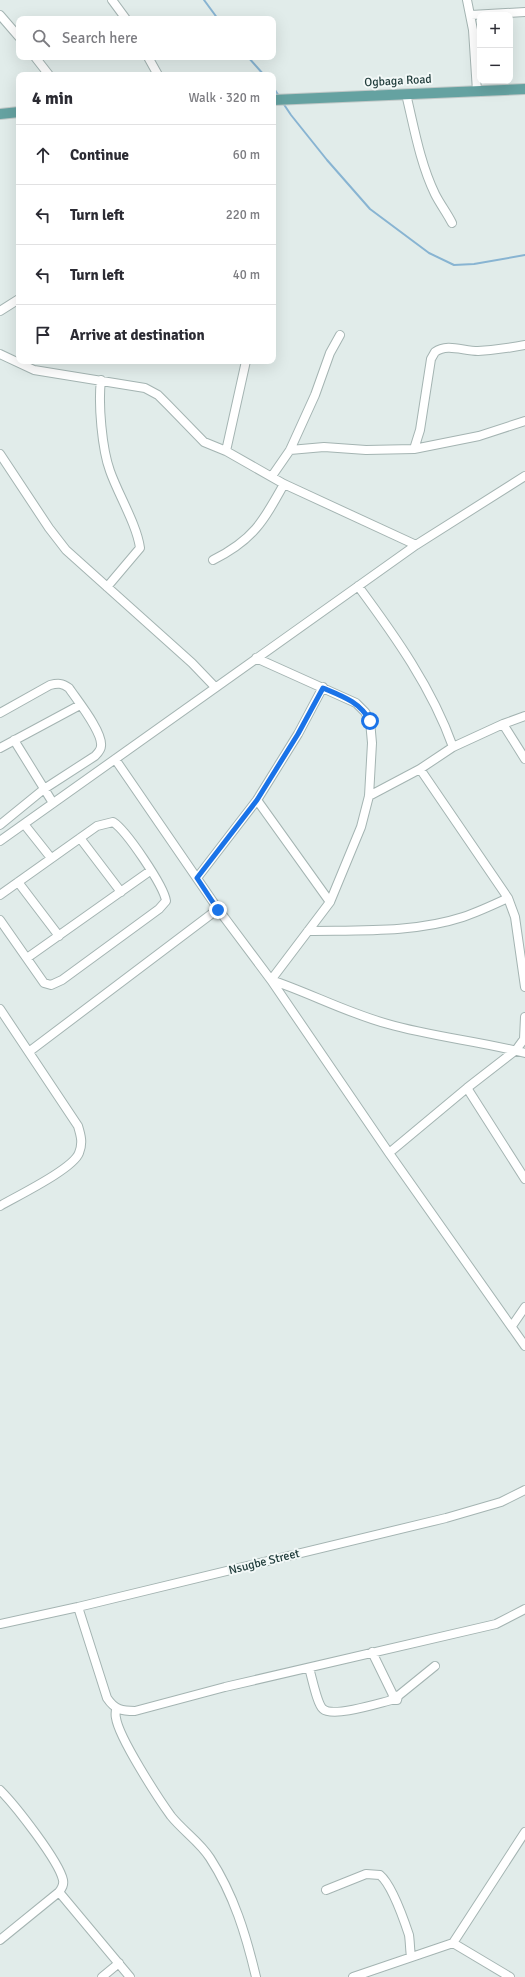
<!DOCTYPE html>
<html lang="en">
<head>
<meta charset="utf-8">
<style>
	body { margin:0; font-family:Signika,sans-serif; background:#f2f2f3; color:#2b2b33 }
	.controls { position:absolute; right:12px; top:12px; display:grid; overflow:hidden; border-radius:8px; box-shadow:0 4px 16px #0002 }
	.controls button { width:36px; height:36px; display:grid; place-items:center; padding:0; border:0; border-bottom:1px solid #e1e1e2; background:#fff; color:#2b2b33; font:20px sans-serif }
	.stop { position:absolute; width:12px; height:12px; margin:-9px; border:3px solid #1a73e8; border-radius:50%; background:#fff }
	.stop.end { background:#1a73e8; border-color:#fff; box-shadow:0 1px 4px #0008 }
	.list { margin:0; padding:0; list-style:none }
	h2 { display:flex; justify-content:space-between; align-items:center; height:52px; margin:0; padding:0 16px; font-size:17px }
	h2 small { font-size:13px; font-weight:400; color:#7c7c81 }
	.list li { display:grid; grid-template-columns:26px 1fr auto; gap:12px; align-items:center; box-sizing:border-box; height:60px; padding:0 16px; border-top:1px solid #e1e1e2 }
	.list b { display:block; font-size:15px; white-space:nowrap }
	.list em { font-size:13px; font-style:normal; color:#7c7c81 }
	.icon { flex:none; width:22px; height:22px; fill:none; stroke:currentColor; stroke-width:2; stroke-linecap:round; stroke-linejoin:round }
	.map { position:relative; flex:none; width:525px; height:1977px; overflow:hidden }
	.search { position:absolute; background:#fff; box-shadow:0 4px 16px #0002; left:16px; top:16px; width:260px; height:44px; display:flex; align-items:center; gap:10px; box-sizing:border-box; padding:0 14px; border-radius:8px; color:#7c7c81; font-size:15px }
	.panel { position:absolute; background:#fff; box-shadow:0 4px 16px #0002; left:16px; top:72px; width:260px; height:292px; border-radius:8px }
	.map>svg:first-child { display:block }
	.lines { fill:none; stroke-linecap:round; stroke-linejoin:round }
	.stream { stroke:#88b4d2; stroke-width:2 }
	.minor-casing { stroke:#a4b4b2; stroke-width:10 }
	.major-casing { stroke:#c1c9c8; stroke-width:12 }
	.minor { stroke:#fff; stroke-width:8 }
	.major { stroke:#65a2a1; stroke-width:10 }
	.route { stroke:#1a73e8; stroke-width:5 }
	.labels { text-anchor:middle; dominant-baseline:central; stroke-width:4; stroke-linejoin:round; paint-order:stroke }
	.street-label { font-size:12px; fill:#213d3c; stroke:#f2f8f7 }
</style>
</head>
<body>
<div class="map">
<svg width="525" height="1977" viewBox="0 0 525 1977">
	<rect width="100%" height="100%" fill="#e1ecea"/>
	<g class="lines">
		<path class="stream" d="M 204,0 L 218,19
			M 248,57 L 264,75
			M 273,87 L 279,96
			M 283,103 L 291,115 L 327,160 L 370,209 L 429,253 L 454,265 L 474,264 L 525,255"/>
		<g class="minor-casing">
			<path id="minor" d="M 112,0 L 126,19
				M 467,0 L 473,30 L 477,91
				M 0,15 L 19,37
				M 471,15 L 525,12
				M 35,57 L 49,75
				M 148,57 L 158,75
				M 406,94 C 414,127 420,163 435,194 C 440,204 447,213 452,223
				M 0,311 L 19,299
				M 0,354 L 34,370 L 145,388 L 158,395 L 168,405 L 204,442 L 226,451 L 284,484 L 416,545
				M 101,380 C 98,404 102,449 110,471 C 118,494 137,525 140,548 L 107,587
				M 414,449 L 420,430 L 431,359 L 435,352 C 447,343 463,351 478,351 C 494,350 509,348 525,345
				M 290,450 L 324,447 L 366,450 L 414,449 L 479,436 L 525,421
				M 226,451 L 246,361
				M 0,454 L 49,528 L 66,550 L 192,663 L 215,687
				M 272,476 L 290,450 L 315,395 L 330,353 L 340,335
				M 213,560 C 253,540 263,522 284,484
				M 358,586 C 395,636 432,688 453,747 L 420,769 L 369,796
				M 256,658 L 356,703 L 365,712 L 370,721 L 372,743 L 369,796 L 361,827 L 330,902 L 271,980 C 310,993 347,1013 388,1024 C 433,1037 480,1041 525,1053
				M 0,713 L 50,685 C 58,683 62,683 69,688 C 77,700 103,732 101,746 C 101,750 98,753 95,756 L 44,789 L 0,825
				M 503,724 L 525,759
				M 14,740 L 53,803
				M 453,747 L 503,724 L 525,716
				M 0,748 L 80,705
				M 115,759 L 218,909 L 271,980 L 389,1153 L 525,1346
				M 420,769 L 508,898 L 515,917 L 525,987
				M 257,800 L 330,902
				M 24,824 L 51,858
				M 80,838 L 121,892
				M 0,841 L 416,545 L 525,476
				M 197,878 L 257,800 L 298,734 L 323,687
				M 18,882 L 59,936
				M 0,895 L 97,826 L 113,822 C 126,830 164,886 166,901 L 159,909 L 62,980 L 51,985 L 44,983 L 0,920
				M 308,931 C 359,930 414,933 463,917 C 478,912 493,905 508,898
				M 27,958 L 150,871
				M 0,1009 L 78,1126 C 81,1136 83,1143 79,1153 C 73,1169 17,1196 0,1206
				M 30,1051 L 218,909
				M 467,1088 L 525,1179
				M 389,1153 L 467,1088 L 516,1050 L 524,1039 L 525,1017
				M 512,1326 L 525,1307
				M 78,1607 L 107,1698 C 115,1710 122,1711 135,1711 L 225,1687 L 496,1624 L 525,1609
				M 0,1624 L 78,1607 L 446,1518 L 501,1502 L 525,1490
				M 372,1652 L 393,1695 L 392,1700 L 397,1700 L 398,1696 L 393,1695
				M 309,1668 C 312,1677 317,1704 323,1709 C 333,1718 379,1703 392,1700
				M 398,1696 L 435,1666
				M 116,1709 C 116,1711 115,1715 116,1718 C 119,1738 158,1798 171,1816 C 183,1831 200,1842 210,1858 C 234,1895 246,1935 256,1977
				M 0,1790 C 15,1805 59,1861 63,1880 C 64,1885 62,1888 59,1892 L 0,1940
				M 326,1890 L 366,1874 L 380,1875 C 392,1885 404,1920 409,1935 C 410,1942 410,1950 411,1957
				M 59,1892 L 130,1977
				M 453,1943 L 510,1977
				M 102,1977 L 119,1963
				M 353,1977 L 453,1943 L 525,1832"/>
		</g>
		<g class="major-casing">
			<path id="major" d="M 273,100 L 525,89
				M 0,114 L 19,112"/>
		</g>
		<use href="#minor" class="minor"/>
		<use href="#major" class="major"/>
	</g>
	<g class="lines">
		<path class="route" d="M 218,910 L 197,878 L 257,800 L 298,734 L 323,688 C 342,696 360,702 370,721"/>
	</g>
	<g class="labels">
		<g class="street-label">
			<text transform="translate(398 81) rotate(-3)">Ogbaga Road</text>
			<text transform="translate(264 1562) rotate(-14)">Nsugbe Street</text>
		</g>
	</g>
</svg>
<div class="controls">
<button>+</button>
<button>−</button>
</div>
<div class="stop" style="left:370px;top:721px"></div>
<div class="stop end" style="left:218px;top:910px"></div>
<div class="search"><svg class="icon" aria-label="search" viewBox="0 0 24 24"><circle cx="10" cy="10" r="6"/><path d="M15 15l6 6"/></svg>Search here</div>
<section class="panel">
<h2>4 min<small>Walk · 320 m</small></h2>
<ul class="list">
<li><svg class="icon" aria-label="ahead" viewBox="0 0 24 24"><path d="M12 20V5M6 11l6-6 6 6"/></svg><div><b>Continue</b></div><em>60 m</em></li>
<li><svg class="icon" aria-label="left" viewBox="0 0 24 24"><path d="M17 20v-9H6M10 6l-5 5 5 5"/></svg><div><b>Turn left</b></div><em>220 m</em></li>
<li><svg class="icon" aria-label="left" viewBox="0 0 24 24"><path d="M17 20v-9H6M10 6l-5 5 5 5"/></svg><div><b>Turn left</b></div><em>40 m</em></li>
<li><svg class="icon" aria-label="arrive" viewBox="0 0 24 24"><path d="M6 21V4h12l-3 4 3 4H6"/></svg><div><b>Arrive at destination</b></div></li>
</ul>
</section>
</div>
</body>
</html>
